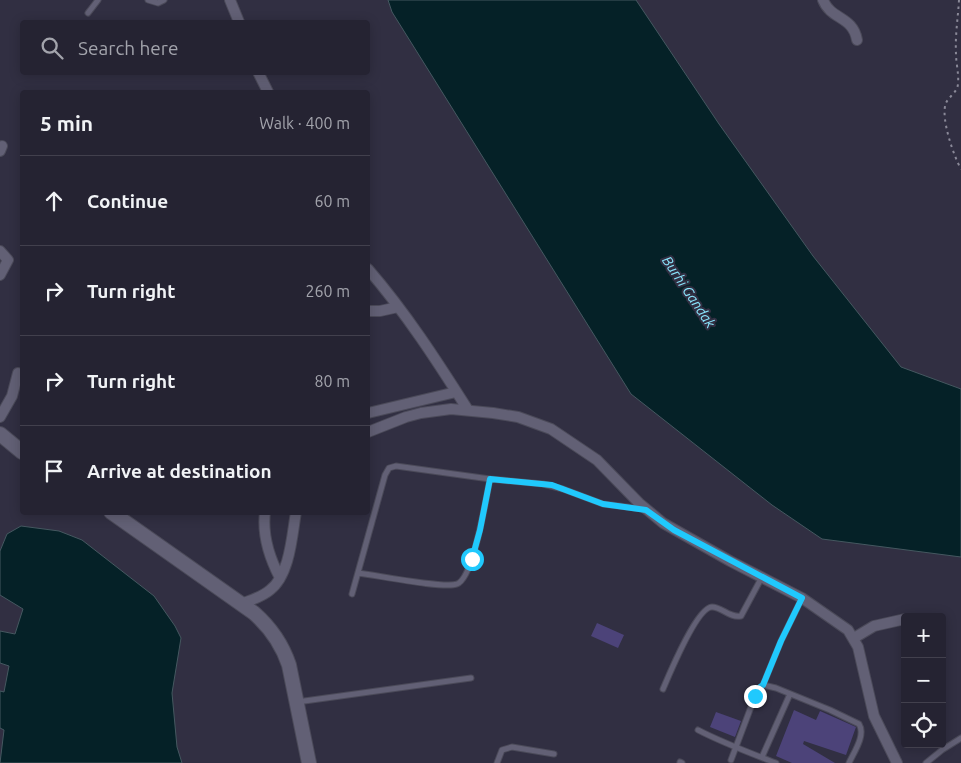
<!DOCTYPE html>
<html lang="en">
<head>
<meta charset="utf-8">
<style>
	body { margin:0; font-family:Ubuntu,sans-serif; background:#312f3e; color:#f1f3f6 }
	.controls { position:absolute; right:15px; bottom:15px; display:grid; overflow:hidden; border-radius:5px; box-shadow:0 2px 12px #0003 }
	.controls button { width:45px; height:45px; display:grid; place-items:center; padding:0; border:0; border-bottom:1px solid #42404d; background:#252332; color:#f1f3f6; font:25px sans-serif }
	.stop { position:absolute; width:15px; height:15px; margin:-11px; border:4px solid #20c9fd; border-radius:50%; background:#fff }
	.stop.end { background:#20c9fd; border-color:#fff; box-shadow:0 1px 5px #0008 }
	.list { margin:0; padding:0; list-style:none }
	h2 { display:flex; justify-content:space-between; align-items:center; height:65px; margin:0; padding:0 20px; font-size:21px }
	h2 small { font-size:16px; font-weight:400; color:#a3a4ac }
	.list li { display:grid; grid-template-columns:32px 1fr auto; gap:15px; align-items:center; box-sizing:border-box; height:90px; padding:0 20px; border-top:1px solid #42404d }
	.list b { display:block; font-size:19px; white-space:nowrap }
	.list em { font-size:16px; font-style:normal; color:#a3a4ac }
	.icon { flex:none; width:28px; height:28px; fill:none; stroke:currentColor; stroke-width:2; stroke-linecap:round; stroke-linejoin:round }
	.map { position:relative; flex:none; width:961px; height:763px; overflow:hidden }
	.search { position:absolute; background:#252332; box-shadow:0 2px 12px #0003; left:20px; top:20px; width:350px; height:55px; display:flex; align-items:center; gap:12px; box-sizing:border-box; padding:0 18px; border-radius:5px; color:#a3a4ac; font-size:19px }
	.panel { position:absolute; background:#252332; box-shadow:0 2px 12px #0003; left:20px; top:90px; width:350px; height:425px; border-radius:5px }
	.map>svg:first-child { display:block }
	.water { fill:#052127; stroke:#455860 }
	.building { fill:#4c4379 }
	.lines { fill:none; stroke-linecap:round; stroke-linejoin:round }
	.lane-casing { stroke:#4b4a59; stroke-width:7 }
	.street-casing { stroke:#4b4a59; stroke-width:12 }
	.secondary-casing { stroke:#4b4a59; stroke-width:16 }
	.path { stroke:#8a8998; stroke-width:2; stroke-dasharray:2.5 4; stroke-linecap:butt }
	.lane { stroke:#626075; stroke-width:5 }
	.street { stroke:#626075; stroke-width:10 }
	.secondary { stroke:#626075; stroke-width:14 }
	.route { stroke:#20c9fd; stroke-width:6 }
	.labels { text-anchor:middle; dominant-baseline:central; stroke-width:4; stroke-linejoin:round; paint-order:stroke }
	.water-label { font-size:14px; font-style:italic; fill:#8ae7fe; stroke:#312f42 }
</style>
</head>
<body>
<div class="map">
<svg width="961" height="763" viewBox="0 0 961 763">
	<rect width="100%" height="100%" fill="#312f42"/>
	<path class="water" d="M 388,0 L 636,0 L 719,124 L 813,256 L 901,367 L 961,389 L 961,557 L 822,539 L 772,505 L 631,394 L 392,12 Z
		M 21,526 L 59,531 L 82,540 L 154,596 L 175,626 L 181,638 L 172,693 L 177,747 L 182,763 L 0,763 L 4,730 L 0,728 L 0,691 L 4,692 L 9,666 L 0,663 L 0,631 L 15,634 L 23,609 L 0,595 L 0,551 L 7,534 Z"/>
	<path class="building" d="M 597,623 L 624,635 L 618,648 L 591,636 Z
		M 794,710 L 816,720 L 820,711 L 856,727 L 846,755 L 804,741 L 803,744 L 835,763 L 792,763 L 776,756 Z
		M 716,712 L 741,721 L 735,737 L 710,727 Z"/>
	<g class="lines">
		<g class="lane-casing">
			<path id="lane" d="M 148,0 L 158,3 L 164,0
				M 88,13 L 98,0
				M 358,573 C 376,575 444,589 457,584 C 474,578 486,497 490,479
				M 352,594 L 385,475 L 389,468 L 396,466 L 490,479 L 543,484 L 563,489 L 603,504 L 643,509
				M 763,685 L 781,641 L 802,598
				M 663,689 C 669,675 697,607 712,607 C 722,607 729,618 741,616 L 762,577
				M 297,702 L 471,678
				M 698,730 C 723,743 750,753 776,763
				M 762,757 L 790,694
				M 731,760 L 757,691 L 763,685 L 776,688 L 830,710 L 859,724 C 866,735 854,752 849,763
				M 680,762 L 682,763
				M 497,763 L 502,750 L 512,747 L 554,754
				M 926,763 L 942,750 L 961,738"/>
		</g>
		<g class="street-casing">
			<path id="street" d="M 230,0 L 239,22
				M 823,0 C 831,20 853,16 857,40
				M 258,72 L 268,92
				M 0,151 L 2,146
				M 0,251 L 8,260 L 0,275
				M 368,269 C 406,313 437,361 468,410
				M 368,311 L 380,311 L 398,307
				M 368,413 L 456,392
				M 0,417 L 12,396 L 18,373
				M 368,432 L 406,417 L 421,413 L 451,409 L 493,413 L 518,417 L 551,429 L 597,460 L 639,503 L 663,523 L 730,561 L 802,598 L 848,630 L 858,647 L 874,716 L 897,763
				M 265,512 C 262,536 269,557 280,578
				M 241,604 C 251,600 262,597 270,590 C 290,575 292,535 296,512
				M 854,638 L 874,626 L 905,619"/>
		</g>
		<g class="secondary-casing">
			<path id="secondary" d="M 0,434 L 22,452
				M 111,512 L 254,613 C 271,628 282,644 289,665 L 309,763"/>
		</g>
		<path class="path" d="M 959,0 C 958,18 955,35 956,54 C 956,63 959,74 958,84 C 957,93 949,96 946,103 C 940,117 954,157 961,169"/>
		<use href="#lane" class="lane"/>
		<use href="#street" class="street"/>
		<use href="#secondary" class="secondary"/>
	</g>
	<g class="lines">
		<path class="route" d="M 472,559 L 480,530 L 490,479 L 552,485 L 603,504 L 646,510 L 674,530 L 802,598 L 781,641 L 763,685 L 760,687 L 755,696"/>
	</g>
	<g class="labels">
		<g class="water-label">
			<text transform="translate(689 292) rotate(56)">Burhi Gandak</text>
		</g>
	</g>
</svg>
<div class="controls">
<button>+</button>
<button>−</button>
<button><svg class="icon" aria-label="locate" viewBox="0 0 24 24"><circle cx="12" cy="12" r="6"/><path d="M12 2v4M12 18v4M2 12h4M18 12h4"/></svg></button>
</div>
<div class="stop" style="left:472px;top:559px"></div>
<div class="stop end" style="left:755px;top:696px"></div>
<div class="search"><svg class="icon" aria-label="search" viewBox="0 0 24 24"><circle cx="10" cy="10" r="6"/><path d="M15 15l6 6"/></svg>Search here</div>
<section class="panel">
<h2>5 min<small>Walk · 400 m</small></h2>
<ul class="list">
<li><svg class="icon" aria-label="ahead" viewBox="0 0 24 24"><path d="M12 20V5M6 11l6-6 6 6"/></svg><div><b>Continue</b></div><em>60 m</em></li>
<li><svg class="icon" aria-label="right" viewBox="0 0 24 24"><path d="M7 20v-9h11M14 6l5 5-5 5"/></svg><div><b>Turn right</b></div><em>260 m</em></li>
<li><svg class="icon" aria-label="right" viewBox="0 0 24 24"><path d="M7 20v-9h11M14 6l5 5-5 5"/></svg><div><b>Turn right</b></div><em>80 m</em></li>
<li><svg class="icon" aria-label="arrive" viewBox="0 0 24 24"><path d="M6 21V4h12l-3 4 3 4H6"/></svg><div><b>Arrive at destination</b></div></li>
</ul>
</section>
</div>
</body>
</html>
